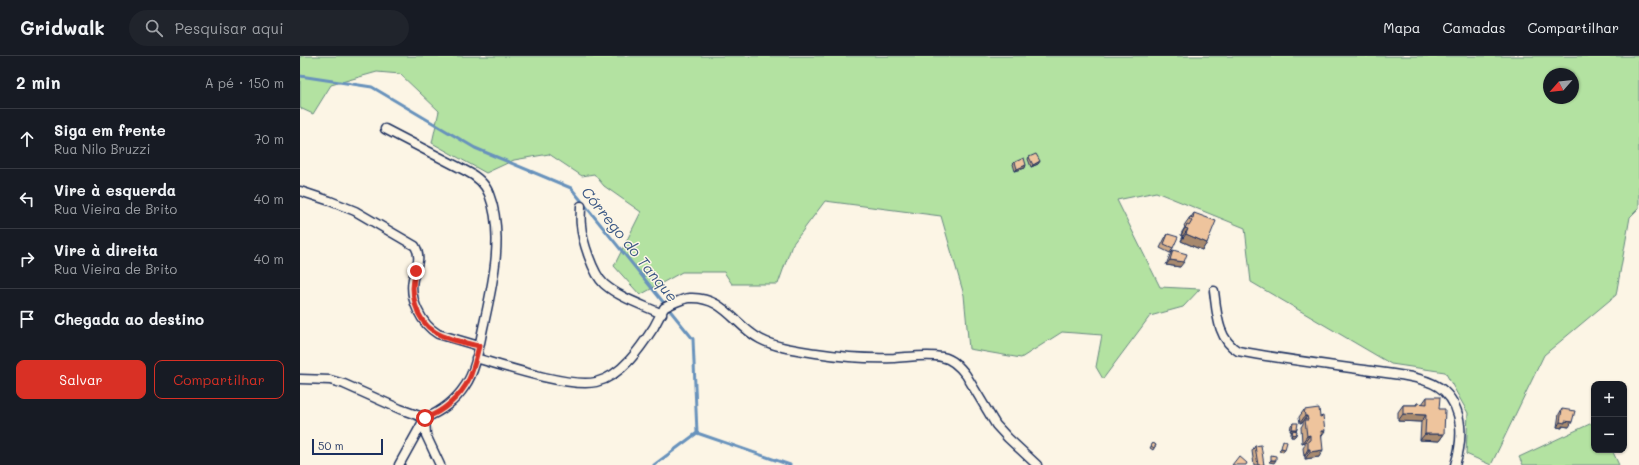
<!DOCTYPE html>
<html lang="pt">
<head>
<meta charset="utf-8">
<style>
	body { margin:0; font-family:Mali,sans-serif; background:#20242c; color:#f1f3f6 }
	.controls { position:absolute; right:12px; bottom:12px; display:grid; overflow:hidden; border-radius:8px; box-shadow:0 1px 3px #0004 }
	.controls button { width:36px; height:36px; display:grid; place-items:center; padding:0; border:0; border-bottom:1px solid #363941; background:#171b24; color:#f1f3f6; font:20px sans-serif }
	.compass { position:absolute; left:1243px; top:12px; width:36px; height:36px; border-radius:50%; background:#171b24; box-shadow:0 1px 3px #0004; rotate:242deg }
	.scale { position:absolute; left:12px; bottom:10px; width:71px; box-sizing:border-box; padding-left:4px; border:2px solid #1b2f5e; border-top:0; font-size:11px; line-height:14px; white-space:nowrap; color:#1b2f5e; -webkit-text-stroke:3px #fcf5e5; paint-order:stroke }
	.stop { position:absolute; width:12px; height:12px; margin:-9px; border:3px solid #d93025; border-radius:50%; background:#fff }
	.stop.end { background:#d93025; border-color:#fff; box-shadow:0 1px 4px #0008 }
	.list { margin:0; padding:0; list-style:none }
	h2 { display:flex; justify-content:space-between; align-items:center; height:52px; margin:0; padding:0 16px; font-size:17px }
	h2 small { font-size:13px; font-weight:400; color:#9ea1a6 }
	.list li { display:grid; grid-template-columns:26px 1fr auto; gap:12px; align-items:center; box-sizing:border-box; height:60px; padding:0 16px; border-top:1px solid #363941 }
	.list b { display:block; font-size:15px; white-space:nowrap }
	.list p { margin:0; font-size:13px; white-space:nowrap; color:#9ea1a6 }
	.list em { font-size:13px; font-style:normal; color:#9ea1a6 }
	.actions { display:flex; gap:8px; padding:12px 16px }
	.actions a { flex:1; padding:9px 0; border:1px solid #d93025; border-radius:8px; text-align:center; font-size:14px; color:#d93025 }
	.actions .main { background:#d93025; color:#fff }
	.icon { flex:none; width:22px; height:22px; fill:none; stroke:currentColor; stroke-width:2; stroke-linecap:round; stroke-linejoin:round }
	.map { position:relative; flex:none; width:1339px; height:409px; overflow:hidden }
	header { display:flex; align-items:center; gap:24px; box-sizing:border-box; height:56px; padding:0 20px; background:#171b24; border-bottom:1px solid #363941 }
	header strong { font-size:19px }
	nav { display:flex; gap:22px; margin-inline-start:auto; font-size:14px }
	.search { width:280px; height:36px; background:#20242c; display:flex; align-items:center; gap:10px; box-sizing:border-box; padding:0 14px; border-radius:22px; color:#9ea1a6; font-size:15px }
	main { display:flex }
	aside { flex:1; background:#171b24 }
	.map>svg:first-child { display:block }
	.green { fill:#b3e2a1; stroke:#678880; fill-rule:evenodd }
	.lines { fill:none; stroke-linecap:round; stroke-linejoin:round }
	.stream { stroke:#6792bc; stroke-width:3 }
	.street-casing { stroke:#1b2f5e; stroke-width:11 }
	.street { stroke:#fcf5e5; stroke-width:8 }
	.wall { fill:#cda987; stroke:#1b2f5e }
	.shaded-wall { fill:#a7896e; stroke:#1b2f5e }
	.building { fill:#eec49d; stroke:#1b2f5e }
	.route { stroke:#d93025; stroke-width:5 }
	.labels { text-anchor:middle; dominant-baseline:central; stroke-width:3; stroke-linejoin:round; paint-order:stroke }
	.water-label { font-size:15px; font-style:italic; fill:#3b5885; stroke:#fcf5e5 }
</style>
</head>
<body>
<header>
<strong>Gridwalk</strong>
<div class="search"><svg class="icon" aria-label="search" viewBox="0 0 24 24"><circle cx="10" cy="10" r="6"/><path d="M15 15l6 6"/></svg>Pesquisar aqui</div>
<nav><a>Mapa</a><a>Camadas</a><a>Compartilhar</a></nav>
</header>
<main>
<aside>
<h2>2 min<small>A pé · 150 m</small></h2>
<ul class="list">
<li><svg class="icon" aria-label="ahead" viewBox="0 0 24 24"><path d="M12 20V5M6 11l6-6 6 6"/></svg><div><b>Siga em frente</b><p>Rua Nilo Bruzzi</p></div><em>70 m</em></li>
<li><svg class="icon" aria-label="left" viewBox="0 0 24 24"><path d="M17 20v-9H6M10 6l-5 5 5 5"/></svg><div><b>Vire à esquerda</b><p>Rua Vieira de Brito</p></div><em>40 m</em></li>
<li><svg class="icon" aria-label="right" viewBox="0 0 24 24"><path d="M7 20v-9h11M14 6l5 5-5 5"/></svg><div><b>Vire à direita</b><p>Rua Vieira de Brito</p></div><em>40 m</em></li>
<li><svg class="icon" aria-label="arrive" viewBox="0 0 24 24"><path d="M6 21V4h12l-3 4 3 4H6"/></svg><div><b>Chegada ao destino</b></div></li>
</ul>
<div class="actions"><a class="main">Salvar</a><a>Compartilhar</a></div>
</aside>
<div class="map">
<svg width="1339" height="409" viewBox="0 0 1339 409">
	<rect width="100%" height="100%" fill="#fcf5e5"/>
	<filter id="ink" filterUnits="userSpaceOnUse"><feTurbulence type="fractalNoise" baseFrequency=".025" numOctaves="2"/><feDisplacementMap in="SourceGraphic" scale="8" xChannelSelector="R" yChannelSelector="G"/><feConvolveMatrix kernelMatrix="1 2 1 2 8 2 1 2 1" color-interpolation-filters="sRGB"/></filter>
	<g filter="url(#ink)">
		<path class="green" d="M 0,0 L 1339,0 L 1339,152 L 1330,161 L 1316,239 L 1244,299 L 1191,409 L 1166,398 L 1168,357 L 1145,316 L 1091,308 L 951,226 L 945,172 L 856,136 L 817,144 L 860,231 L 900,233 L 883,251 L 850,260 L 803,323 L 796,311 L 802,279 L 762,276 L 721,302 L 669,293 L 664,239 L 641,160 L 525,145 L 492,189 L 478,228 L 432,228 L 424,216 L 382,216 L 340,239 L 314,210 L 341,156 L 304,130 L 294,118 L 282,120 L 249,98 L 214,104 L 186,117 L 132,87 L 139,55 L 100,18 L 77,16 L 31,29 L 13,58 L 0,52 ZM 1249,18 L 1273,18 L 1273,42 L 1249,42 Z
			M 1294,366 L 1294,394 L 1312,394 L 1319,409 L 1223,409 L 1219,401 Z"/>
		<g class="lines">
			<path class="stream" d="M 0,20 L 72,31 L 175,92 L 271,132 L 393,283 L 397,377 L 490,409
				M 354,409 L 397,377"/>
			<g class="street-casing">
				<path id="street" d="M 85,73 L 166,115 C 176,120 185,127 189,138 C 205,179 192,231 183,272 C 179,291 176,314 165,330 C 156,344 141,356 125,362 L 99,409
					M 0,135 L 30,145 L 55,155 L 115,190 C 122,202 116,211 113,223 C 109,243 121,268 138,278 L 179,290
					M 281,150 C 281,156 280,163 281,169 C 282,184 293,218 304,228 C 320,242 343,249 362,258
					M 914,235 C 917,256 917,283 938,295 C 980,303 1023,308 1065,314 C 1087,318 1127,319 1144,335 C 1164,354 1163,384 1155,409
					M 176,302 C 203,310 270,332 296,326 C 322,320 341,291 354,271 C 356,267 363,254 364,252 C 368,249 385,242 389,242 C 424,240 434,269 460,283 C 477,292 497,294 516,297 C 542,301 568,303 594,302 C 610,301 627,298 642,301 C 653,303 660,311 666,319 L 696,369 L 708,382 L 737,409
					M 0,323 L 30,324 L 44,328 L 100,353 L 125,362 L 126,379 L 140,409"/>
			</g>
			<use href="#street" class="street"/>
		</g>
		<path class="wall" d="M 729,101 L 740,105 L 738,108 L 731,111 L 728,103 Z
			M 715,106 L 725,112 L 715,115 L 713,108 Z
			M 894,157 L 907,187 L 902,194 L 881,185 L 883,180 L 881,179 L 882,176 L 885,171 L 884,170 L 885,168 L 890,161 L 891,161 Z
			M 868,178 L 873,192 L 870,197 L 860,192 L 865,182 Z
			M 873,194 L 880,211 L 866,209 L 870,199 Z
			M 1127,341 L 1139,353 L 1144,378 L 1139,385 L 1120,384 L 1121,366 L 1098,365 L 1098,356 L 1103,349 L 1116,349 L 1117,347 L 1122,348 Z
			M 1262,353 L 1269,371 L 1262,370 L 1262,372 L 1257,371 L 1259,358 Z
			M 1004,354 L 1022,379 L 1019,401 L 1005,403 L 1005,400 L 1004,400 L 1003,392 L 1005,389 L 1005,386 L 1002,387 L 1001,371 L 1003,368 L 1003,366 L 1000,367 L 999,361 Z
			M 993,367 L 997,373 L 996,375 L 994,381 L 991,381 L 991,377 L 992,375 L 990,375 L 991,369 Z
			M 853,387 L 856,389 L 853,394 L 850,392 Z
			M 955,390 L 964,409 L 954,409 L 952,395 Z"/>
		<path class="shaded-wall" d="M 740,105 L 738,108 L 731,111 L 733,109 Z
			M 726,109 L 725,112 L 715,115 L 717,113 Z
			M 885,172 L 888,173 L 883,180 L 881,179 Z
			M 886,178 L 907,187 L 902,194 L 881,185 Z
			M 870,204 L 884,206 L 880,211 L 866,209 Z
			M 1103,358 L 1126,359 L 1121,366 L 1098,365 Z
			M 1005,360 L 1007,360 L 1003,366 L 1000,367 Z
			M 1265,365 L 1272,366 L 1269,371 L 1262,370 L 1262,372 L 1257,371 L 1260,366 Z
			M 992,373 L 997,373 L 995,376 L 990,375 Z
			M 1021,375 L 1025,375 L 1020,382 Z
			M 992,378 L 996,379 L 994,381 L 991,381 Z
			M 1125,378 L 1144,378 L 1139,385 L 1120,384 Z
			M 1010,379 L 1005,386 L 1002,387 L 1007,380 Z
			M 981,392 L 985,393 L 983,396 L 979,394 Z
			M 1008,393 L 1010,393 L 1005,400 L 1004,400 Z
			M 1023,394 L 1019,401 L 1005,403 L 1010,396 Z
			M 971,404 L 976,404 L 974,407 L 969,406 Z"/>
		<path class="building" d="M 736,98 L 740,105 L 733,109 L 729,101 Z
			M 724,102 L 726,109 L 717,113 L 715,106 Z
			M 894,157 L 916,165 L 907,187 L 886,178 L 888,173 L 885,172 L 887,169 L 889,170 L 892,165 L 889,163 L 890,161 L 893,162 Z
			M 868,178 L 878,181 L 873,192 L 864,188 Z
			M 873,194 L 887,198 L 884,206 L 870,204 Z
			M 1127,341 L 1140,341 L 1139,353 L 1145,353 L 1144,378 L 1125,378 L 1126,359 L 1103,358 L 1103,349 L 1117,349 L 1117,347 L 1127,348 Z
			M 1019,352 L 1020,361 L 1023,360 L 1025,375 L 1021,375 L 1023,394 L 1010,396 L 1010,393 L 1008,393 L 1008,385 L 1010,385 L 1010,379 L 1007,380 L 1005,364 L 1008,364 L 1007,360 L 1005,360 L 1004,354 Z
			M 1262,353 L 1275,355 L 1272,366 L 1265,365 L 1265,367 L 1260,366 Z
			M 993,367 L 998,367 L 997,373 L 992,373 Z
			M 993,374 L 997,375 L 996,379 L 992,378 Z
			M 983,384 L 987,386 L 985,393 L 981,392 Z
			M 853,387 L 856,389 L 854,392 L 851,390 Z
			M 961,389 L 964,409 L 958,409 L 955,390 Z
			M 971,399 L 976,400 L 976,404 L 971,404 Z
			M 939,400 L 947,407 L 946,409 L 932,409 Z"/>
	</g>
	<g class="lines" filter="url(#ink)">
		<path class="route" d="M 116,215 C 109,236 115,264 135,276 C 148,284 165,287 179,290 C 176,301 174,313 169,323 C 161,340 143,356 125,362"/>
	</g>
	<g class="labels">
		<g class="water-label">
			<text transform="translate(330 188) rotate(51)">Córrego do Tanque</text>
		</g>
	</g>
</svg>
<div class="controls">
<button>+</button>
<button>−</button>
</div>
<svg class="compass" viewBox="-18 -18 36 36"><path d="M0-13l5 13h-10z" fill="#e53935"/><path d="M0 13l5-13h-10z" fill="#9ea1a6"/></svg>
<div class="scale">50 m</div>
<div class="stop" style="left:125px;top:362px"></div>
<div class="stop end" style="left:116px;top:215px"></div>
</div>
</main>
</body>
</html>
